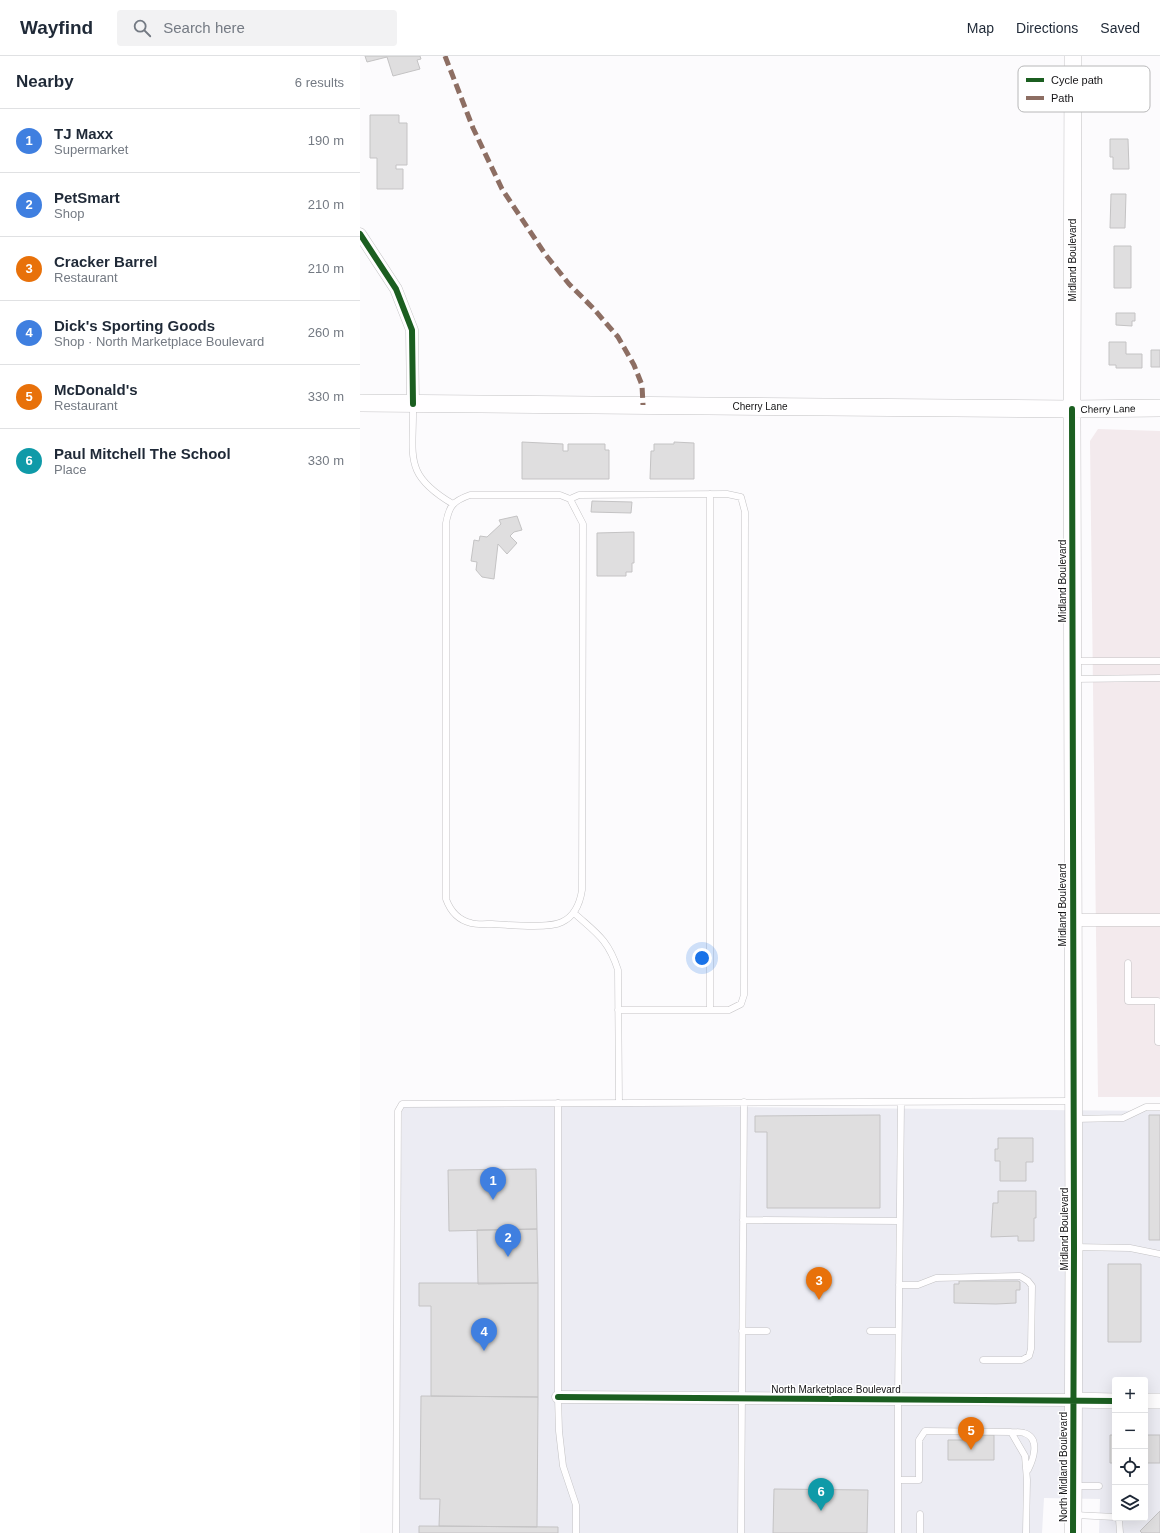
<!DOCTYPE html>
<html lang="en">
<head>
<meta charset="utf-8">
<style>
	body { margin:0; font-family:Arial,sans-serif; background:#f2f2f3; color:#1f2937 }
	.controls { position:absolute; right:12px; bottom:12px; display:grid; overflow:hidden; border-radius:4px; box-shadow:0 4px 16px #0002 }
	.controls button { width:36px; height:36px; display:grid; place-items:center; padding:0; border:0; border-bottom:1px solid #e0e1e3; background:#fff; color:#1f2937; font:20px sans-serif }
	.you { position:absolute; left:342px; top:902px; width:14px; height:14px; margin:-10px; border:3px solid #fff; border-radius:50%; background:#1a73e8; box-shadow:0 0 0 6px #1a73e833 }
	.badge { display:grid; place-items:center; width:26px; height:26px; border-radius:50%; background:#656466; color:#fff; font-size:13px; font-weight:700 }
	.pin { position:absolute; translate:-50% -33px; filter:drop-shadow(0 1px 2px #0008) }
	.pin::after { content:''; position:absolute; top:21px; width:14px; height:12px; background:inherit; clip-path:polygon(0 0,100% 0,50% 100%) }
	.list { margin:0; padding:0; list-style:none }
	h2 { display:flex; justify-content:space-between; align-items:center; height:52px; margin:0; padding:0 16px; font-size:17px }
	h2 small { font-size:13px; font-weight:400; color:#747a83 }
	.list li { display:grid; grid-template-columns:26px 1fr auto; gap:12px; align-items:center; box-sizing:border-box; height:64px; padding:0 16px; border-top:1px solid #e0e1e3 }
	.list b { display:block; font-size:15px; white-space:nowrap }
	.list p { margin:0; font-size:13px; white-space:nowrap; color:#747a83 }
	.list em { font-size:13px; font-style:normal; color:#747a83 }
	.icon { flex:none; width:22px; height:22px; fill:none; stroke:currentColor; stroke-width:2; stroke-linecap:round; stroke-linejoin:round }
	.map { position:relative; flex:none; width:800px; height:1477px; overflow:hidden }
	header { display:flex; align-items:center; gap:24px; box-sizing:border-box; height:56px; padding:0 20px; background:#fff; border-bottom:1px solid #e0e1e3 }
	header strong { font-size:19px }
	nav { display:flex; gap:22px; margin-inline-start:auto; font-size:14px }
	.search { width:280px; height:36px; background:#f2f2f3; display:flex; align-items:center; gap:10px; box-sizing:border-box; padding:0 14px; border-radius:4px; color:#747a83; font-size:15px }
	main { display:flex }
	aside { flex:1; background:#fff }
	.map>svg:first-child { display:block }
	.built { fill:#ececf3; fill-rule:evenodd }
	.medical { fill:#f3eaed }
	.building { fill:#dfdedf; stroke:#c4c3c4 }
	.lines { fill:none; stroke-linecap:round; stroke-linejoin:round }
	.service-casing { stroke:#c3c2c4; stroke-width:7 }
	.minor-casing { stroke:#c3c2c4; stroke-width:13 }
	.tertiary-casing { stroke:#c3c2c4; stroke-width:16 }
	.secondary-casing { stroke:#c3c2c4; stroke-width:18 }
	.service { stroke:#fffeff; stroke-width:6 }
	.minor { stroke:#fffeff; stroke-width:12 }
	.tertiary { stroke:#fffeff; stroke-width:15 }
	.secondary { stroke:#fffeff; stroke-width:17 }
	.quiet { stroke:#8d6e63; stroke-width:5; stroke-dasharray:10 5; stroke-linecap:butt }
	.cycleway-casing { stroke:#fff; stroke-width:8 }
	.cycleway { stroke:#1b5e20; stroke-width:6 }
	.labels { text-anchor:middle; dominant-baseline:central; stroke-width:3; stroke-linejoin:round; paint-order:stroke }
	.street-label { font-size:10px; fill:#141315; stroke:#fff }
	.key { fill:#fff; stroke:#b8b8b9; stroke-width:1 }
	.key-label { font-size:11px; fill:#141315 }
</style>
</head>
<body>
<header>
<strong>Wayfind</strong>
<div class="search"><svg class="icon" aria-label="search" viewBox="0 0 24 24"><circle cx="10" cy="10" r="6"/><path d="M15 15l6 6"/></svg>Search here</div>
<nav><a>Map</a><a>Directions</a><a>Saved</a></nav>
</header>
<main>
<aside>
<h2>Nearby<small>6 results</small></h2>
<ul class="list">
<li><span class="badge" style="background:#3f7fe0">1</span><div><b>TJ Maxx</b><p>Supermarket</p></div><em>190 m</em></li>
<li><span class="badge" style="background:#3f7fe0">2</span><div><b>PetSmart</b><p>Shop</p></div><em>210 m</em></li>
<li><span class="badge" style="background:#e8710a">3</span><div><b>Cracker Barrel</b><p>Restaurant</p></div><em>210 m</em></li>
<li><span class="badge" style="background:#3f7fe0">4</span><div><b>Dick's Sporting Goods</b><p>Shop · North Marketplace Boulevard</p></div><em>260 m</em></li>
<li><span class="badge" style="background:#e8710a">5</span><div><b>McDonald's</b><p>Restaurant</p></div><em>330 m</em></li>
<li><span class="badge" style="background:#0f9aa8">6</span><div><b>Paul Mitchell The School</b><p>Place</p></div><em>330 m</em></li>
</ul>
</aside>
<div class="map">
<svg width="800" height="1477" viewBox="0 0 800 1477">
	<rect width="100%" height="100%" fill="#fcfbfd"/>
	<path class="built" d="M 42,1048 L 800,1055 L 800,1477 L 739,1477 L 740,1443 L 684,1442 L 682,1477 L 36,1477 ZM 755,1324 L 785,1324 L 785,1462 L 755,1462 Z"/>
	<path class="medical" d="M 738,373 L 800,375 L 800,1041 L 738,1041 L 730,385 Z"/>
	<path class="building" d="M 5,0 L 60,0 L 61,3 L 57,4 L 60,13 L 33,20 L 27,1 L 7,6 Z
		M 10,59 L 39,59 L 39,67 L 47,67 L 47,109 L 36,109 L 36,113 L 43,113 L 43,133 L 17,133 L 17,102 L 10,102 Z
		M 750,83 L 768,83 L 769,113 L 753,113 L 753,101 L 750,101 Z
		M 751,138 L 766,138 L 765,172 L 750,172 Z
		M 754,190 L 771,190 L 771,232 L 754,232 Z
		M 756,257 L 775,257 L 775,265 L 772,265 L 772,270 L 756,269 Z
		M 749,286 L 766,286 L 766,298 L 782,298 L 782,312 L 756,312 L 756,309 L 749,309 Z
		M 791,294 L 800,294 L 800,311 L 791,311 Z
		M 162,386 L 203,388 L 203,395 L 208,395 L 208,388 L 245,388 L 245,394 L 249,394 L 249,423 L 162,423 Z
		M 314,386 L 334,387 L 334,423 L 290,423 L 291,395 L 294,395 L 294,388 L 314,388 Z
		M 232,445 L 272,446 L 271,457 L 231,456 Z
		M 157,460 L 162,474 L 154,476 L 150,480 L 157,487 L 147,498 L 138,488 L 134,523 L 122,521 L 116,514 L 117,506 L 111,505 L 114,484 L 119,485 L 120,480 L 127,481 L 141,468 L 139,464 Z
		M 274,476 L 274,507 L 272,507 L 272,516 L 266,516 L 266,520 L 237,520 L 237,477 Z
		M 520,1059 L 520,1152 L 407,1152 L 407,1076 L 395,1076 L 395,1060 Z
		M 789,1059 L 800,1059 L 800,1184 L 789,1184 Z
		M 638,1082 L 673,1082 L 673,1106 L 666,1106 L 666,1125 L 640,1125 L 640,1105 L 635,1105 L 635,1093 L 638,1093 Z
		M 176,1113 L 177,1173 L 89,1175 L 88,1114 Z
		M 638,1135 L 676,1135 L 676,1162 L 674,1162 L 674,1185 L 658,1185 L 658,1180 L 631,1181 L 633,1147 L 638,1147 Z
		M 177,1173 L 178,1227 L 118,1228 L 117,1174 Z
		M 748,1208 L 781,1208 L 781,1286 L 748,1286 Z
		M 599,1225 L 658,1225 L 660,1226 L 660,1234 L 656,1234 L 656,1247 L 636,1248 L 594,1247 L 594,1228 L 599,1228 Z
		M 59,1227 L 178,1227 L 178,1341 L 71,1340 L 71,1250 L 59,1250 Z
		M 61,1340 L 178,1341 L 177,1471 L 79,1470 L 80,1443 L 60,1443 Z
		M 603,1379 L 634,1379 L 634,1404 L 588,1404 L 588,1384 L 603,1384 Z
		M 750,1379 L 755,1379 L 755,1407 L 750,1407 Z
		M 785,1379 L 800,1379 L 800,1407 L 785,1407 Z
		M 414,1433 L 508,1434 L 507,1477 L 413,1477 Z
		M 800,1455 L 800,1477 L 782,1477 L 780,1475 Z
		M 59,1470 L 198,1471 L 198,1477 L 59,1477 Z"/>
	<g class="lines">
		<g class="service-casing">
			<path id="service" d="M 53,349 C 54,400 42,418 93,448
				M 350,438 L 350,954
				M 110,439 L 200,439 L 210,443 L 223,468 L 222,834 C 220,847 215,860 202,866 C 188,873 149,869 132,868 C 126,868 117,869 111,867 C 98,864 90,854 86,843 L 86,467 C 89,450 93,445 110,439 Z
				M 210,443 L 219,439 L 367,438 L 381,441 L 385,456 L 384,939 L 381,948 L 369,954 L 258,954
				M 714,605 L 800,605
				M 713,623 L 800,622
				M 214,857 C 236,877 248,883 258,914 L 259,1047
				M 768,907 L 768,945 L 798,945 L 798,986 L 800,986
				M 198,1047 L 198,1341 L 199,1375 L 203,1410 L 216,1449 L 216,1477
				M 714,1063 L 763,1062 L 786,1051 L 800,1051
				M 383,1164 L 539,1165
				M 714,1191 L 770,1192 L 800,1198
				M 539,1229 L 558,1229 L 576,1222 L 660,1220 L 668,1225 L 672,1230 L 671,1293 L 669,1300 L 662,1304 L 623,1304
				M 382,1275 L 407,1275
				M 510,1275 L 538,1275
				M 651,1376 C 655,1376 661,1376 664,1377 C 681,1382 673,1404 668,1414
				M 538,1424 L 559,1424 L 559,1384 L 565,1375 L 651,1376 L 665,1400 L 667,1424 L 666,1477
				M 714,1430 L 739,1430
				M 560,1458 L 560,1477
				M 715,1459 L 755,1461
				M 756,1462 L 759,1463 L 760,1477
				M 36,1477 L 38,1055 L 42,1048 L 712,1045
				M 381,1477 L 384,1046
				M 538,1477 L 538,1344 L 541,1046"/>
		</g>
		<g class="minor-casing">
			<path id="minor" d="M 0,178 L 36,233 L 52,274 L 53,348
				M 712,864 L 800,864
				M 198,1341 L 714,1344"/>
		</g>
		<g class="tertiary-casing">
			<path id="tertiary" d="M 714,1344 L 755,1345
				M 785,1345 L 800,1345"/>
		</g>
		<g class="secondary-casing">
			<path id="secondary" d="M 713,0 L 712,353 L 714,1191 L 713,1477
				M 0,347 L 712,353 L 800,352"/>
		</g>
		<use href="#service" class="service"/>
		<use href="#minor" class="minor"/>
		<use href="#tertiary" class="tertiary"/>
		<use href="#secondary" class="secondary"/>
		<path class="quiet" d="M 85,0 L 113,72 L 142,133 L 185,198 L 209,228 L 233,252 L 258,281 L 274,309 L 282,329 L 283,349"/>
		<g class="cycleway-casing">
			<path id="cycleway" d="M 0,178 L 36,233 L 52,274 L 53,348
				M 712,353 L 714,1191 L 713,1477
				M 198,1341 L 755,1345"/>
		</g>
		<use href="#cycleway" class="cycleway"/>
	</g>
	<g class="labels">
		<g class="street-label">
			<text transform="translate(712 204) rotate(-90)">Midland Boulevard</text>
			<text x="400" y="350">Cherry Lane</text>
			<text transform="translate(748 353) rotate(-1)">Cherry Lane</text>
			<text transform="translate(702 525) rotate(-90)">Midland Boulevard</text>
			<text transform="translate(702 849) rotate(-90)">Midland Boulevard</text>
			<text transform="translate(704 1173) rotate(-90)">Midland Boulevard</text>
			<text x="476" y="1333">North Marketplace Boulevard</text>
			<text transform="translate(703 1411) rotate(-90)">North Midland Boulevard</text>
		</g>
	</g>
	<rect x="658" y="10" width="132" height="46" rx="6" class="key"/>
	<rect x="666" y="22" width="18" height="4" fill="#1b5e20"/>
	<rect x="666" y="40" width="18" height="4" fill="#8d6e63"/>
	<g class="key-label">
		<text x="691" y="28">Cycle path</text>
		<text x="691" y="46">Path</text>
	</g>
</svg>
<div class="controls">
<button>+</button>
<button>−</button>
<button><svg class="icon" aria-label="locate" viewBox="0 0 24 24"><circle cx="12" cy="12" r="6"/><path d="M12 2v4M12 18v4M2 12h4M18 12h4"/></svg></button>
<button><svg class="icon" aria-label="layers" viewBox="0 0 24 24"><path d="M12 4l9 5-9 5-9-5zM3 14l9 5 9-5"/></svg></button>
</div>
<div class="you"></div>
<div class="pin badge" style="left:133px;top:1144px;background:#3f7fe0">1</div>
<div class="pin badge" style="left:148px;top:1201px;background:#3f7fe0">2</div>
<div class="pin badge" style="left:459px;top:1244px;background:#e8710a">3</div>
<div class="pin badge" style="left:124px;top:1295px;background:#3f7fe0">4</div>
<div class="pin badge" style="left:611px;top:1394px;background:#e8710a">5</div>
<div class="pin badge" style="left:461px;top:1455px;background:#0f9aa8">6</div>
</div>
</main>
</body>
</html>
